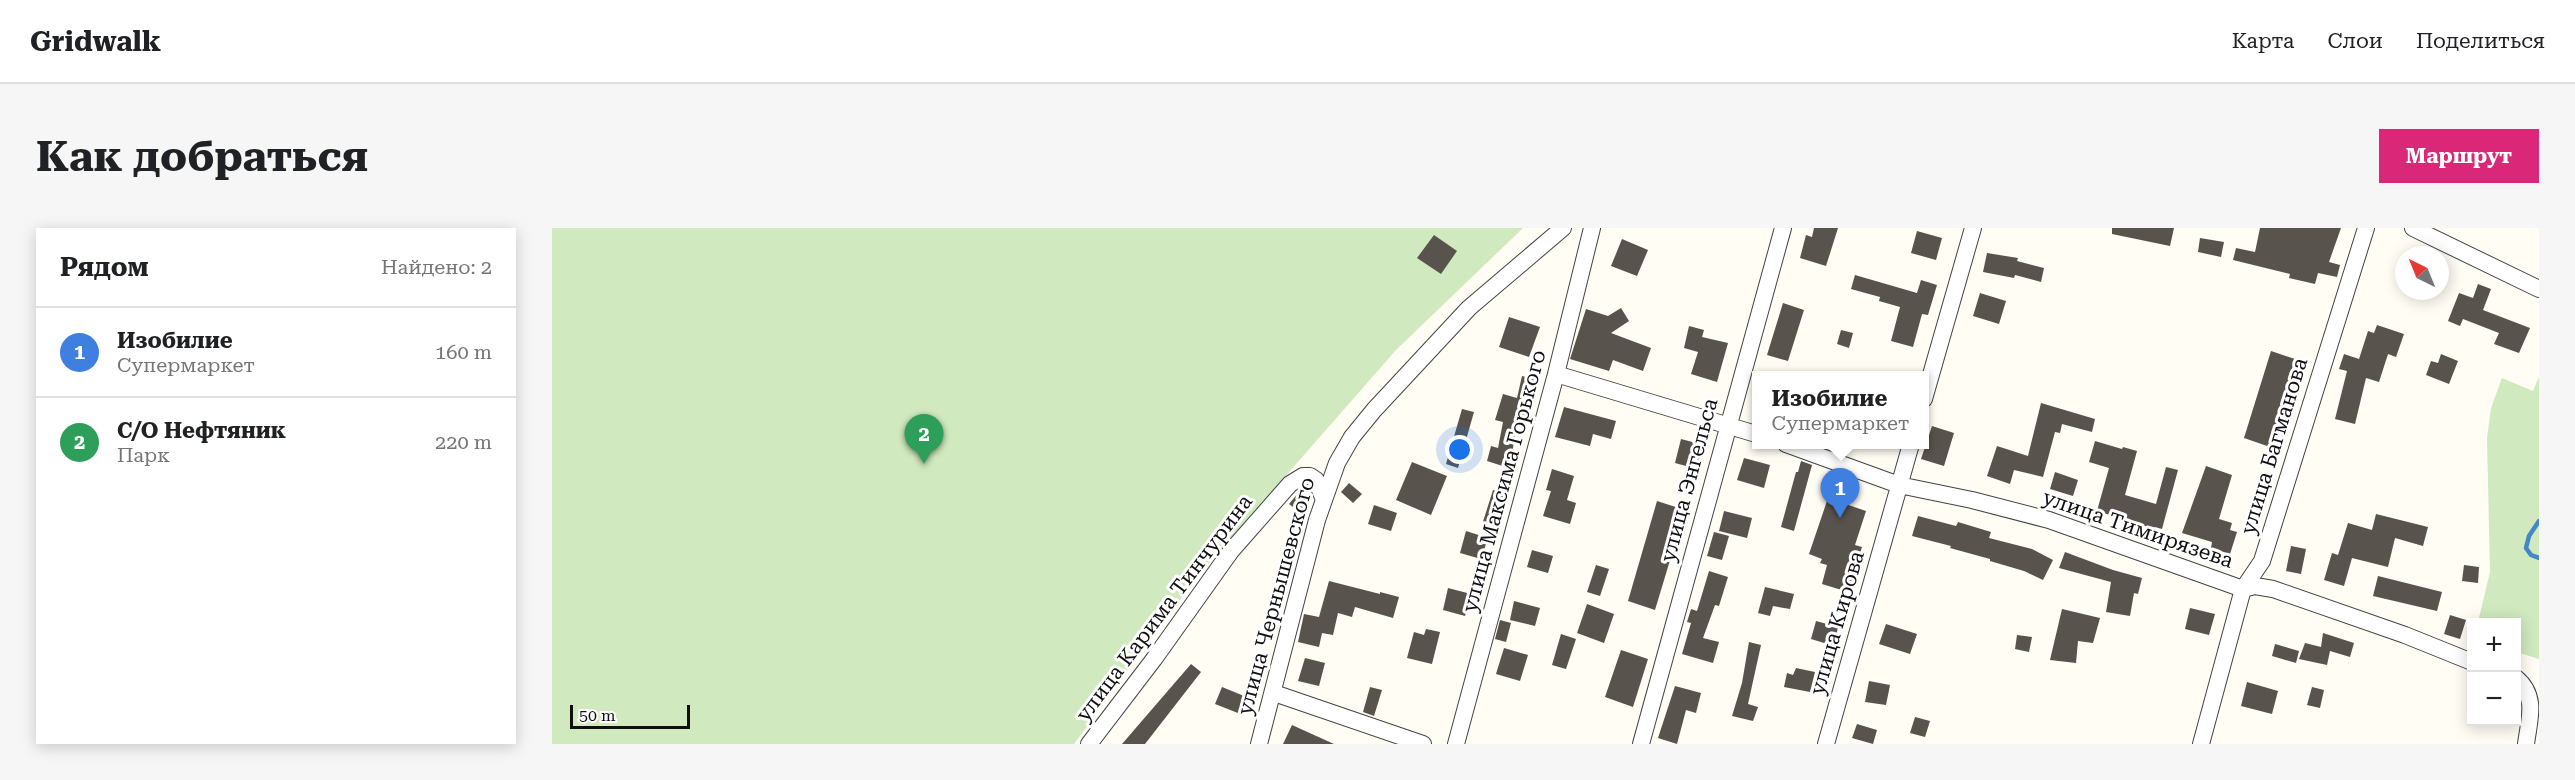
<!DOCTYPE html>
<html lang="ru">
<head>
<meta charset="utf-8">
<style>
	body { margin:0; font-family:"Roboto Serif",serif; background:#f6f6f6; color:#202124 }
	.controls { position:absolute; right:18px; bottom:18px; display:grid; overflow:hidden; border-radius:0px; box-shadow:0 3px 15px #0003 }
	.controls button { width:54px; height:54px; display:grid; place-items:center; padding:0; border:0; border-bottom:2px solid #e0e0e0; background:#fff; color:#202124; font:30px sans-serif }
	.compass { position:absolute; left:1843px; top:18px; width:54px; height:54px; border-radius:50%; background:#fff; box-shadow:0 3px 15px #0003; rotate:317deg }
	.scale { position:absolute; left:18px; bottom:15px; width:120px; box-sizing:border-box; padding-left:6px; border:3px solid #101010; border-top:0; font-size:16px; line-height:21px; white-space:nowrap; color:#101010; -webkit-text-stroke:4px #fff; paint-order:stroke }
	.you { position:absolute; left:908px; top:222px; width:21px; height:21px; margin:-15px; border:4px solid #fff; border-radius:50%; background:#1a73e8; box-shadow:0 0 0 9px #1a73e833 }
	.badge { display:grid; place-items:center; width:39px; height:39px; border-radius:50%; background:#db2777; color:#fff; font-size:20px; font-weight:700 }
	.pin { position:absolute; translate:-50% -50px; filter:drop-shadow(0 2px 3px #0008) }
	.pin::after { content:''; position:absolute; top:32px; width:21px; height:18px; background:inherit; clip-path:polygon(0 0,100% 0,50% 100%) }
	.popup { position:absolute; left:1200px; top:143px; width:177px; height:78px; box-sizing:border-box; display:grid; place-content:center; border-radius:0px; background:#fff; filter:drop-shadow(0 2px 4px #0005); font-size:20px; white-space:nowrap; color:#757577 }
	.popup b { font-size:22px; color:#202124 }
	.popup::after { content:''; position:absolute; left:50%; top:100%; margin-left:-12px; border:12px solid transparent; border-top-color:#fff }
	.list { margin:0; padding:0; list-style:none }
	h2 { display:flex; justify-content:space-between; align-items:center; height:78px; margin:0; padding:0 24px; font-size:26px }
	h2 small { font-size:20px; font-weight:400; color:#757577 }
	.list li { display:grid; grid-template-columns:39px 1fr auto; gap:18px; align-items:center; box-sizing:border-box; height:90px; padding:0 24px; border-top:2px solid #e0e0e0 }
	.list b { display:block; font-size:22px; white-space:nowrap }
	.list p { margin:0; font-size:20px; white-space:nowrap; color:#757577 }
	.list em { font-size:20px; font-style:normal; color:#757577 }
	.map { position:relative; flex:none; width:1987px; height:516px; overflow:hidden; border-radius:0px }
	header { display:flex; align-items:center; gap:36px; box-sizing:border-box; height:84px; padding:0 30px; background:#fff; border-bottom:2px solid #e0e0e0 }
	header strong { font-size:28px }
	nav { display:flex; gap:33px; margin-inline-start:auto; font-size:21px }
	.intro { display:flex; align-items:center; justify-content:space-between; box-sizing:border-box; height:144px; padding:0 36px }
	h1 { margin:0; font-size:42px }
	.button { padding:15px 27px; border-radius:0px; background:#db2777; color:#fff; font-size:21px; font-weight:700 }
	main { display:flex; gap:36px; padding:0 36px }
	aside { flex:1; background:#fff; border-radius:0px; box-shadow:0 3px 15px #0003 }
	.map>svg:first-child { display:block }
	.green { fill:#d0e9be }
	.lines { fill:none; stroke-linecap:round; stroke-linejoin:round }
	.stream { stroke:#4487c9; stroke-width:4.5 }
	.building { fill:#59534d }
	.minor-casing { stroke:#434343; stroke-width:18 }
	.minor { stroke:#fff; stroke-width:16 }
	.labels { text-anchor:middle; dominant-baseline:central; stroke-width:6; stroke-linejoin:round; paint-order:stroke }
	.street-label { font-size:21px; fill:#101010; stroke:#fff }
</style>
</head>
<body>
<header>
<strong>Gridwalk</strong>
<nav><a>Карта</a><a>Слои</a><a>Поделиться</a></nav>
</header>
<div class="intro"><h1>Как добраться</h1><a class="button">Маршрут</a></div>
<main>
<aside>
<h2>Рядом<small>Найдено: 2</small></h2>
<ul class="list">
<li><span class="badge" style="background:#3f7fe0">1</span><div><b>Изобилие</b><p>Супермаркет</p></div><em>160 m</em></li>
<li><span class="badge" style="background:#2e9e5b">2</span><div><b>С/О Нефтяник</b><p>Парк</p></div><em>220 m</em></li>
</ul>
</aside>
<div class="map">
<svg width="1987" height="516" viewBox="0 0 1987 516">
	<rect width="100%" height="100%" fill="#fffdf4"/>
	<path class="green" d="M 0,0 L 971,0 L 844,122 L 644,350 L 522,516 L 0,516 Z
		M 1987,149 L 1987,431 L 1965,424 L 1964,394 L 1926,394 L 1938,344 L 1935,210 L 1939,180 L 1950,150 L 1981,163 Z"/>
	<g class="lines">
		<path class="stream" d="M 1987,293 L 1977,308 L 1974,320 L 1979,327 L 1987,330"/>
	</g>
	<path class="building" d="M 1262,0 L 1286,0 L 1274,38 L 1248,30 L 1254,7 L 1260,9 Z
		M 1560,0 L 1622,0 L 1618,18 L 1560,6 Z
		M 1708,0 L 1789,0 L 1777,34 L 1788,37 L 1785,49 L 1766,45 L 1763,56 L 1737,50 L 1738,46 L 1681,32 L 1684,20 L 1703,24 Z
		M 1365,3 L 1390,10 L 1384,32 L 1359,25 Z
		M 882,7 L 905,23 L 889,46 L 865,30 Z
		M 1648,10 L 1672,14 L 1669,29 L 1646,24 Z
		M 1070,11 L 1096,22 L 1085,48 L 1059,38 Z
		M 1435,25 L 1466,30 L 1465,33 L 1492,40 L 1489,54 L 1463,47 L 1462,50 L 1431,44 Z
		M 1303,47 L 1365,65 L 1369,52 L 1385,57 L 1376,87 L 1370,86 L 1361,119 L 1339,113 L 1348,79 L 1327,73 L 1328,69 L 1299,61 Z
		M 1926,56 L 1939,61 L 1931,82 L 1978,100 L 1967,125 L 1942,116 L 1947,105 L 1911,91 L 1908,98 L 1896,93 L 1907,65 L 1921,70 Z
		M 1428,65 L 1454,73 L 1447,96 L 1421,88 Z
		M 1231,75 L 1252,82 L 1236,133 L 1215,127 Z
		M 1069,80 L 1077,93 L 1059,105 L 1099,120 L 1091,143 L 1061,132 L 1057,143 L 1018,131 L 1034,81 L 1056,88 Z
		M 957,89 L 988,99 L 977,129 L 947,119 Z
		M 1825,97 L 1852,106 L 1844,129 L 1836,126 L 1827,154 L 1814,150 L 1803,196 L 1783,191 L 1795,143 L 1787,141 L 1792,126 L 1807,131 L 1816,103 L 1822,105 Z
		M 1137,98 L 1152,102 L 1150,109 L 1176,115 L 1165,154 L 1139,146 L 1146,124 L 1132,120 Z
		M 1289,102 L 1301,105 L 1297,120 L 1285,116 Z
		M 1719,123 L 1743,131 L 1718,219 L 1692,210 Z
		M 1889,126 L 1906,133 L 1897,156 L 1874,147 L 1879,133 L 1886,135 Z
		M 970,148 L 985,152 L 971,200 L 965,198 L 960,225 L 965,226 L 960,241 L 935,233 L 939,218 L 946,220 L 951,194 L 943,192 L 951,166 L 965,170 Z
		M 1489,175 L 1543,191 L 1540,204 L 1510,196 L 1508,205 L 1503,204 L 1491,249 L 1462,242 L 1458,256 L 1435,248 L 1445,218 L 1476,228 Z
		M 1012,179 L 1064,193 L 1059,211 L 1041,206 L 1038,218 L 1003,209 Z
		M 910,181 L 922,184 L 906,240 L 894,236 Z
		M 1380,198 L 1402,205 L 1392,238 L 1369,231 Z
		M 1129,211 L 1152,217 L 1145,241 L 1123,235 Z
		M 1543,213 L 1570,221 L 1571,219 L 1585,223 L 1573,267 L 1604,276 L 1614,239 L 1626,242 L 1610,301 L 1603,299 L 1602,301 L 1545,283 L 1557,240 L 1537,234 Z
		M 1192,230 L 1218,237 L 1212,260 L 1185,252 Z
		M 1249,233 L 1260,237 L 1242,303 L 1229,299 L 1244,244 L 1246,244 Z
		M 860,234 L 895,248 L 879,287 L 844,272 Z
		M 1654,238 L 1680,247 L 1667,291 L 1680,295 L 1678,302 L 1685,304 L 1678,326 L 1659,320 L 1660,314 L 1630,305 Z
		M 1000,241 L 1022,248 L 1015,272 L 1024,275 L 1018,296 L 991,288 L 999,263 L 994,262 Z
		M 1503,244 L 1526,252 L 1521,268 L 1498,261 Z
		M 797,255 L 810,266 L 801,275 L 789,264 Z
		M 941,262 L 955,266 L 944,305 L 929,300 Z
		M 747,264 L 759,273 L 749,285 L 737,276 Z
		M 1276,270 L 1314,283 L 1303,317 L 1310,319 L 1296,364 L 1270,356 L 1275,337 L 1268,335 L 1270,331 L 1257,326 Z
		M 1105,273 L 1130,281 L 1119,316 L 1128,319 L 1124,330 L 1119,329 L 1103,382 L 1076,373 Z
		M 822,277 L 845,285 L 839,303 L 816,296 Z
		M 1172,283 L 1200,290 L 1195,310 L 1167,303 Z
		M 1824,286 L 1876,299 L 1871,318 L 1843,310 L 1836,339 L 1800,330 L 1792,358 L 1772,352 L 1780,325 L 1786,327 L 1796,295 L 1820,302 Z
		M 1366,288 L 1404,298 L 1406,294 L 1439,304 L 1437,310 L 1480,321 L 1501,332 L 1491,352 L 1472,343 L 1438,333 L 1438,331 L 1398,320 L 1399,318 L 1360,308 Z
		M 914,303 L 936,310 L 929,331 L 908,325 Z
		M 1162,304 L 1177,308 L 1170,332 L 1155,328 Z
		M 1739,318 L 1754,321 L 1749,346 L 1734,343 Z
		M 980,322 L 1001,328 L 996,345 L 975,339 Z
		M 1513,324 L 1561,342 L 1590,350 L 1586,366 L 1582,365 L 1578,388 L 1554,384 L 1559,354 L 1507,340 Z
		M 1044,337 L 1057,341 L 1048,368 L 1035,364 Z
		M 1912,337 L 1927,339 L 1926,355 L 1910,353 Z
		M 1157,343 L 1176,349 L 1167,378 L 1163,377 L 1151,410 L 1167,414 L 1161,435 L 1130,426 L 1139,395 L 1135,394 L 1139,381 L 1145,383 Z
		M 1826,348 L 1890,364 L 1885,383 L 1821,368 Z
		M 777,353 L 828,366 L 828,364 L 847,369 L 841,390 L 803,379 L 800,389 L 786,385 L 781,407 L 770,405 L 767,419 L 746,414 L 752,386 L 767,389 Z
		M 1213,359 L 1242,366 L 1238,381 L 1221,378 L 1218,388 L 1206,385 Z
		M 896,360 L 919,366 L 913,388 L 891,382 Z
		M 962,373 L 988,380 L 983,398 L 958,392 Z
		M 1035,376 L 1062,386 L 1052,415 L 1025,405 Z
		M 1638,380 L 1663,386 L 1657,407 L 1633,401 Z
		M 1510,381 L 1548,390 L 1541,415 L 1526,413 L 1524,435 L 1498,432 Z
		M 1898,387 L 1914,392 L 1908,411 L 1892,406 Z
		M 948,392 L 959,395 L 954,414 L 943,411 Z
		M 1264,393 L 1286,399 L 1282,418 L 1259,411 Z
		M 1334,396 L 1365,406 L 1358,426 L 1327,416 Z
		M 874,401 L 888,404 L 880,436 L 855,430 L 862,404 L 872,407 Z
		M 1771,405 L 1802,415 L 1798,429 L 1778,423 L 1775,437 L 1747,431 L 1753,415 L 1769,419 Z
		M 1009,406 L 1024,411 L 1014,441 L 1000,437 Z
		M 1465,407 L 1480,409 L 1477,424 L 1463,421 Z
		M 1197,414 L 1209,417 L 1196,476 L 1206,479 L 1201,493 L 1180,488 L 1190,455 Z
		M 1723,416 L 1747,423 L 1744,435 L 1720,428 Z
		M 952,420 L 976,427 L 968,453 L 944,446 Z
		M 1069,422 L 1096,431 L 1081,479 L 1053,469 Z
		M 753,430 L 773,435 L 767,458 L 746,453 Z
		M 639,436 L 649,444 L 593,516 L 570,516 Z
		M 1244,440 L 1263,444 L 1258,464 L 1232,459 L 1235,445 L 1241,447 Z
		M 1317,453 L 1338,457 L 1334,477 L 1313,474 Z
		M 1695,454 L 1726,463 L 1720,486 L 1689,478 Z
		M 1123,458 L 1149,465 L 1144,485 L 1134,482 L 1125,516 L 1106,510 Z
		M 670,459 L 697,470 L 691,487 L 663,476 Z
		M 818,459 L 830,462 L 822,488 L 811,484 Z
		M 1760,459 L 1772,462 L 1768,480 L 1755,477 Z
		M 1363,489 L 1378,493 L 1373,509 L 1358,505 Z
		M 1305,496 L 1325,502 L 1321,516 L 1300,510 Z
		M 740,497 L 782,516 L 731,516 Z"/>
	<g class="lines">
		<g class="minor-casing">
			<path id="minor" d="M 1861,0 L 1987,61
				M 1004,146 L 1204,206
				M 1372,171 L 1421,0
				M 1234,216 L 1347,257 L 1420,272 L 1497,292 L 1691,361 L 1703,358 L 1721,361 L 1853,407 L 1920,434
				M 1964,450 C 1986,468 1977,492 1974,516
				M 722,465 L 871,516
				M 537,516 L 602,431 L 679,323 L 738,256 L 751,248 L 758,248 L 764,252 L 772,272
				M 707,516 L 765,292 L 785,235 L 800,209 L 822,182 L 917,80 L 1011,0
				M 904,516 L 1004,146 L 1040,0
				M 1089,516 L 1231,0
				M 1274,516 L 1359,216
				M 1649,516 L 1691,361 L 1710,333 L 1814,0"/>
		</g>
		<use href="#minor" class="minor"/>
	</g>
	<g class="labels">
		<g class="street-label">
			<text transform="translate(1722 218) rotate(-73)">улица Багманова</text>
			<text transform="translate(1137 252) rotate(-75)">улица Энгельса</text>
			<text transform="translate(952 253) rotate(-75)">улица Максима Горького</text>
			<text transform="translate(1586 301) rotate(19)">улица Тимирязева</text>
			<text transform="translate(724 368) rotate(-75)">улица Чернышевского</text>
			<text transform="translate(612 380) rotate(-53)">улица Карима Тинчурина</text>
			<text transform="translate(1285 395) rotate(-74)">улица Кирова</text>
		</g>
	</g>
</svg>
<div class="controls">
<button>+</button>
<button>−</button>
</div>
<svg class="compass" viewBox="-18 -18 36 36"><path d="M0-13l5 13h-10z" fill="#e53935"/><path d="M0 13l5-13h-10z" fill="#757577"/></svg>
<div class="scale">50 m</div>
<div class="you"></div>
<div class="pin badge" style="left:1288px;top:290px;background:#3f7fe0">1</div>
<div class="popup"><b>Изобилие</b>Супермаркет</div>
<div class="pin badge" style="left:372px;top:236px;background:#2e9e5b">2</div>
</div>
</main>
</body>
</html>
